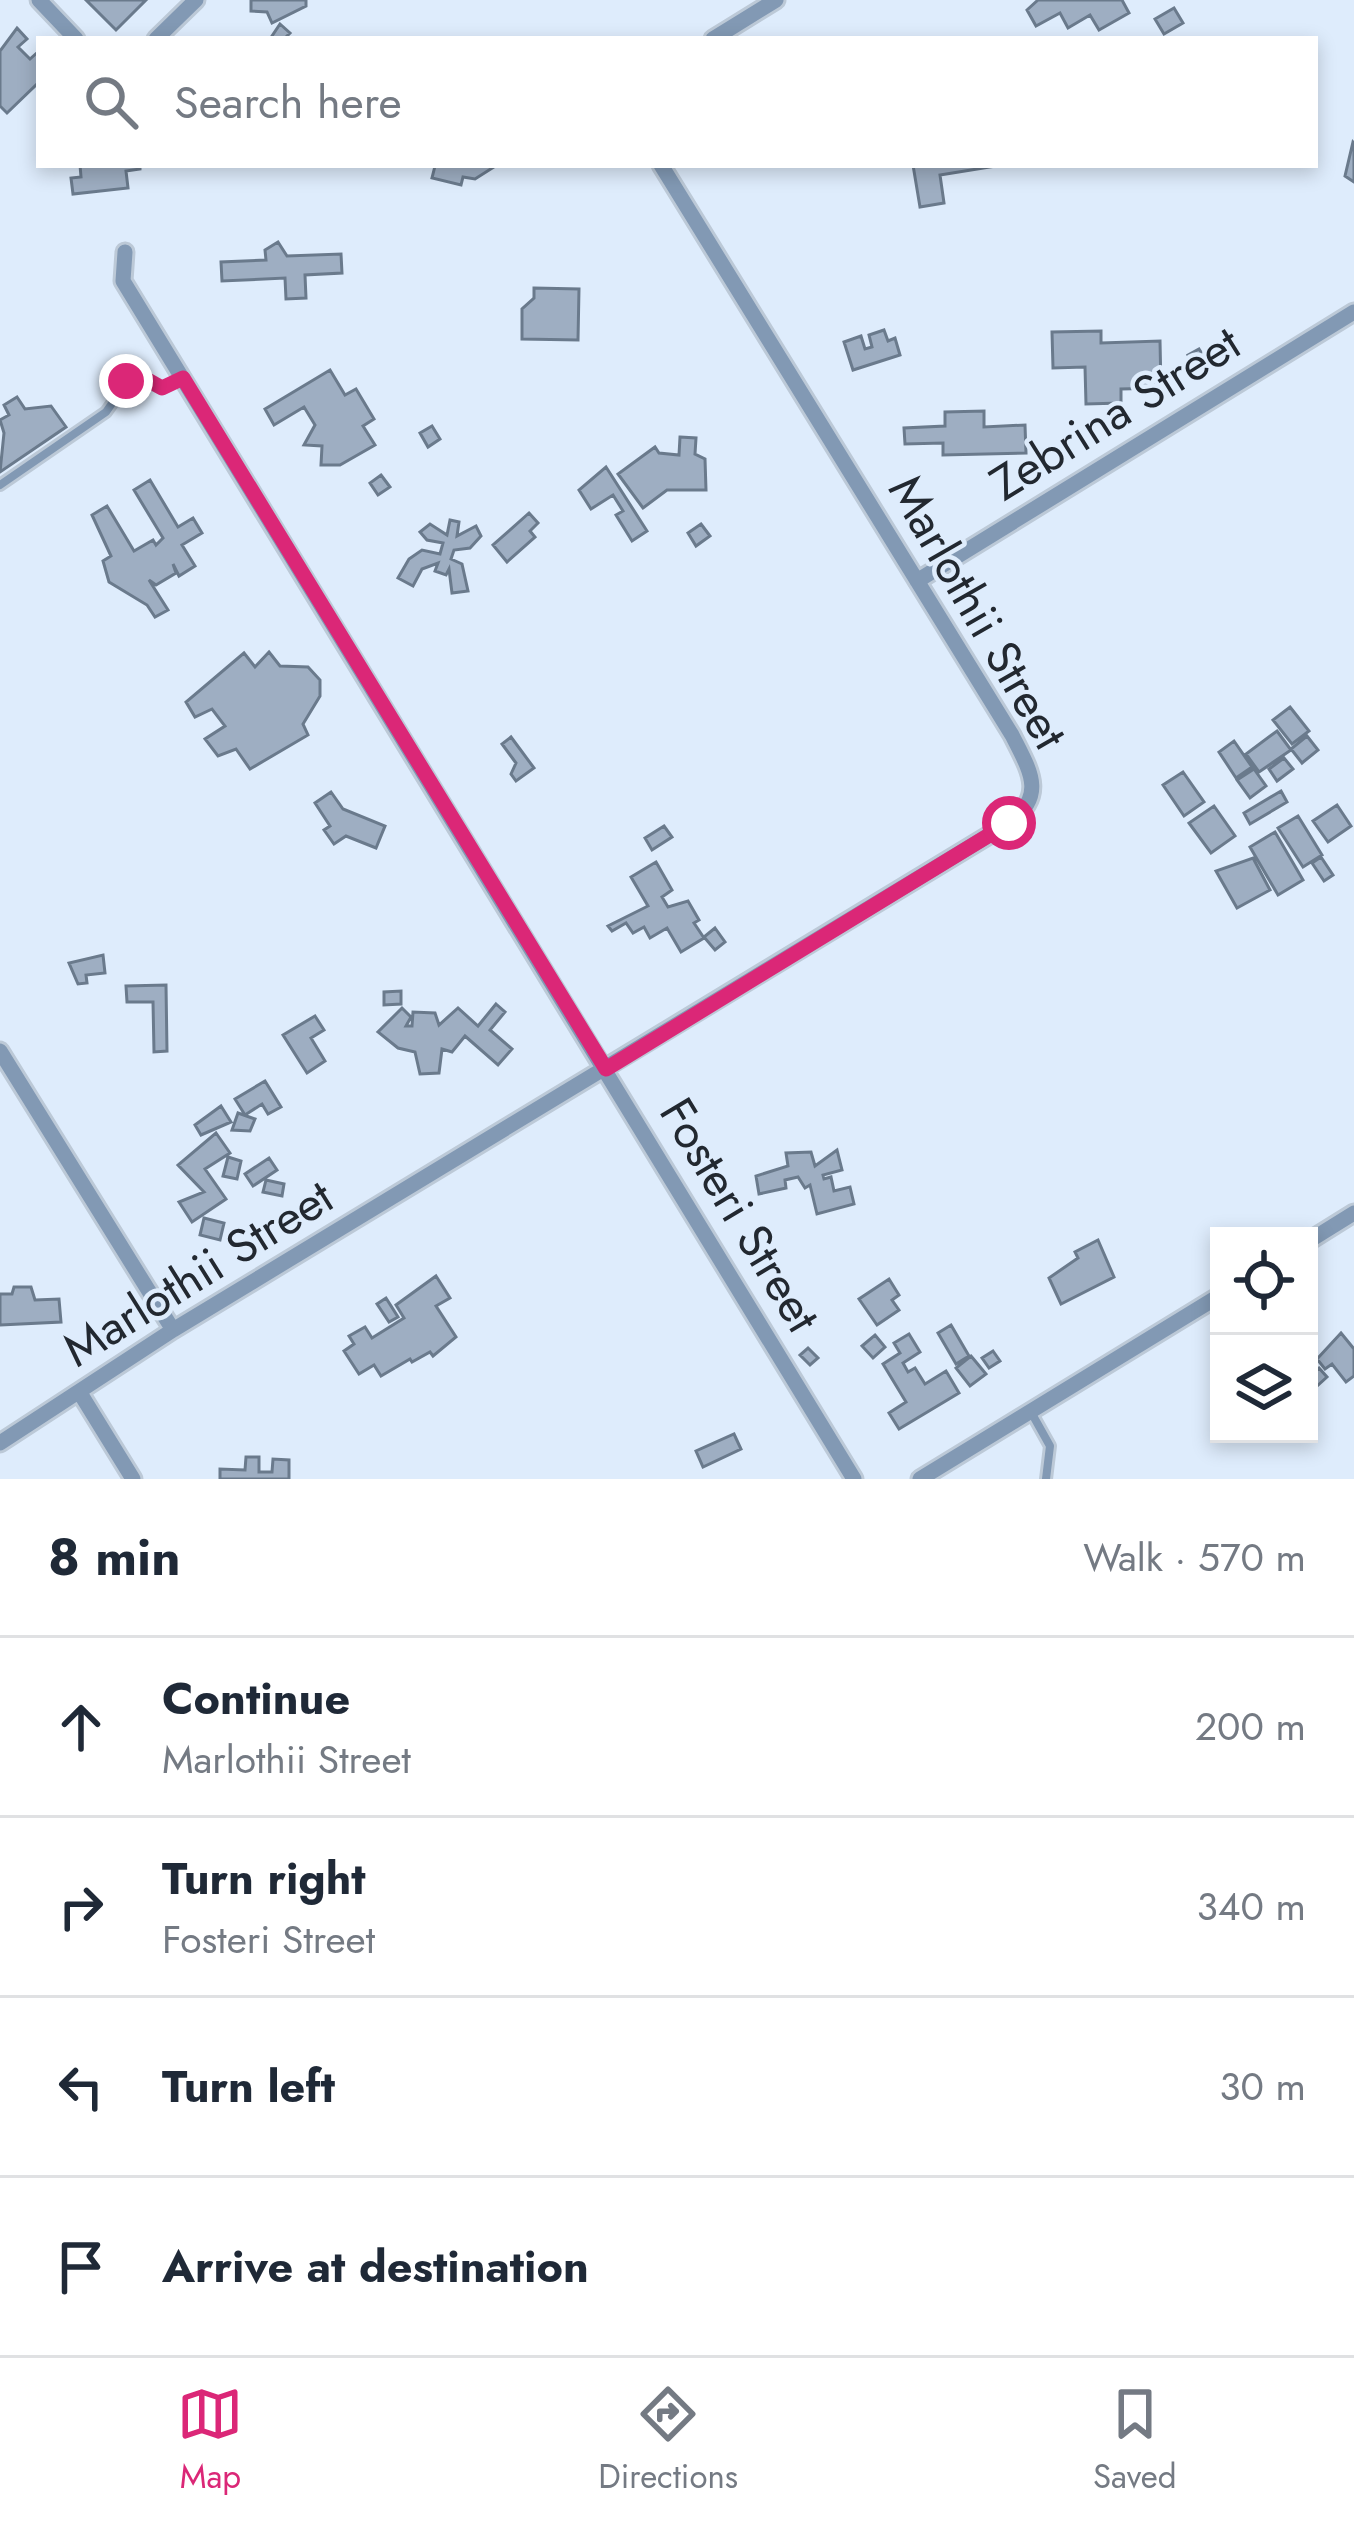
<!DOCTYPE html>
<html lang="en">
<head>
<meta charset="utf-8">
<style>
	body { margin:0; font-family:Jost,sans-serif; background:#f6f6f7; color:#1f2937 }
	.controls { position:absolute; right:36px; bottom:36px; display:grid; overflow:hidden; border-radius:0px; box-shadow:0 6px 18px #0003 }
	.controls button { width:108px; height:108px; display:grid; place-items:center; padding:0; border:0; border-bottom:3px solid #e0e1e3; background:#fff; color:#1f2937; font:60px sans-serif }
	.stop { position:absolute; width:36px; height:36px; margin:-27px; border:9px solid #db2777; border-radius:50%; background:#fff }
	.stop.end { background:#db2777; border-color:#fff; box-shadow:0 3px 12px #0008 }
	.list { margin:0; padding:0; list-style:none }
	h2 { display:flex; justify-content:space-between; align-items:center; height:156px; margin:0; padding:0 48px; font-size:51px }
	h2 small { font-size:39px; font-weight:400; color:#747a83 }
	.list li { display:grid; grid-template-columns:78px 1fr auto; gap:36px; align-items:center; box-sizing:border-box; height:180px; padding:0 48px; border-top:3px solid #e0e1e3 }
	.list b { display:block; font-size:45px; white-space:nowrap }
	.list p { margin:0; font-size:39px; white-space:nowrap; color:#747a83 }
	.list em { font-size:39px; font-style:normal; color:#747a83 }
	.icon { flex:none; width:66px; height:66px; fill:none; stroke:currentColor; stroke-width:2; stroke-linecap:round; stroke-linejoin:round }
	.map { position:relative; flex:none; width:1354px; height:1479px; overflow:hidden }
	.search { position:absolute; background:#fff; box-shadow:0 6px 18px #0003; left:36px; right:36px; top:36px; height:132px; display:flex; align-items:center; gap:30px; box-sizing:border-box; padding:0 42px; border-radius:0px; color:#747a83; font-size:45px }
	.sheet { height:876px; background:#fff }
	nav { display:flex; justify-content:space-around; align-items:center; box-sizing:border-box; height:168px; border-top:3px solid #e0e1e3; background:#fff; font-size:33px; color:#747a83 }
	nav a { display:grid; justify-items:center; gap:6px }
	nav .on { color:#db2777 }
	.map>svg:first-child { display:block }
	.building { fill:#9eaec2; stroke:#6a7a8c; stroke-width:3 }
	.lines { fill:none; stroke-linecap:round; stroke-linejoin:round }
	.service-casing { stroke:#bcc9d7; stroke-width:14 }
	.minor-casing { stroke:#bcc9d7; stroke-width:21 }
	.service { stroke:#8299b4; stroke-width:8 }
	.minor { stroke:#8299b4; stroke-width:15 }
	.route { stroke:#db2777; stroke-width:15 }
	.labels { text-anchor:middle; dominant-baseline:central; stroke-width:9; stroke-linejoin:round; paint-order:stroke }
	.street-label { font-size:48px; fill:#222830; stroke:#deecfc }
</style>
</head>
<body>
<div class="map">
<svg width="1354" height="1479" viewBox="0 0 1354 1479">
	<rect width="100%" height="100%" fill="#deecfc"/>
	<path class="building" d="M 86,0 L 146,0 L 116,30 Z
		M 251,0 L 306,0 L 306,6 L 272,23 L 267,12 L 251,11 Z
		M 1038,0 L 1122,0 L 1129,13 L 1099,30 L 1090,15 L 1068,28 L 1060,13 L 1036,26 L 1027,10 Z
		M 1174,8 L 1183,23 L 1164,34 L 1155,19 Z
		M 280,24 L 290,33 L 284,39 L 270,39 Z
		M 17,28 L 27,39 L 18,47 L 30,59 L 39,51 L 39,82 L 7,113 L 0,106 L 0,51 Z
		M 1353,142 L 1354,143 L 1354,182 L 1345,176 Z
		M 80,165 L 140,165 L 140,169 L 126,171 L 128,188 L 73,194 L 71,178 L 81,177 Z
		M 430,165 L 497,165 L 475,179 L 463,177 L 461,185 L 432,178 L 435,166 Z
		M 913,165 L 1002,165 L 940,175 L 944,203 L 920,207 Z
		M 278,242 L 287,256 L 341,254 L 342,273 L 305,275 L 306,298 L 286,299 L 285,278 L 222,281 L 221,262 L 266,260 L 265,250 Z
		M 534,288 L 579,289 L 578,340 L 522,339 L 522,309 L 534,298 Z
		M 884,330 L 888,341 L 895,338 L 900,355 L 853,370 L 844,342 L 861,336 L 865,349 L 872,347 L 869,335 Z
		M 1101,331 L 1101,343 L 1160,341 L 1161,388 L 1121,389 L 1121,403 L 1086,404 L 1085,367 L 1053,368 L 1052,332 Z
		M 1199,349 L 1208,363 L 1197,370 L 1188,355 Z
		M 330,370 L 345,395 L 356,389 L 374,419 L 363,426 L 375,445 L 340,465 L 321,465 L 322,446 L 304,445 L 315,425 L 304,407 L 274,425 L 265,409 Z
		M 17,397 L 25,409 L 51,406 L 66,427 L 0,472 L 4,433 L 0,420 L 9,415 L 4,405 Z
		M 984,411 L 984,427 L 1025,425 L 1026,453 L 943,455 L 943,443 L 905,444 L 904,428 L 945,426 L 945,412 Z
		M 432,426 L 440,439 L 428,447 L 420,433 Z
		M 680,437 L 696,438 L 695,454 L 705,459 L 706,490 L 667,490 L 643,508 L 618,474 L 655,447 L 659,453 L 679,455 Z
		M 606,467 L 647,531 L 632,541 L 616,515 L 623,511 L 613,495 L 591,509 L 579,490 Z
		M 381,475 L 390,487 L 378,495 L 370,483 Z
		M 150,480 L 178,527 L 193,518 L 202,533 L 182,545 L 195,566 L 179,576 L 173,564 L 176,573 L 156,585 L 149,580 L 168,610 L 155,617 L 147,605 L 109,582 L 103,561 L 111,556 L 92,515 L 107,506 L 134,551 L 153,540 L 156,545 L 163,538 L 134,490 Z
		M 529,513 L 538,523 L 530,531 L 535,537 L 507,562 L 493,545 Z
		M 450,520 L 459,522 L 457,536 L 476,526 L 481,536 L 470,548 L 454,550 L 451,559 L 462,564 L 468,591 L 452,593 L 449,569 L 446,575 L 435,571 L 438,563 L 422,569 L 413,586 L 398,578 L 409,559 L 422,550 L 440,554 L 443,543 L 427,540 L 420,532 L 430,524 L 447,535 Z
		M 701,524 L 710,536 L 696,546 L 688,533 Z
		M 269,652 L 280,666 L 308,667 L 320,680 L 320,696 L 303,724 L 308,735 L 250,769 L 236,749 L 218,756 L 205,739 L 225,726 L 212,709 L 195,717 L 186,702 L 244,653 L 255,667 Z
		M 1290,707 L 1309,731 L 1292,744 L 1273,720 Z
		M 1277,731 L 1291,750 L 1259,772 L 1246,754 Z
		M 1307,736 L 1318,750 L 1302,763 L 1291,749 Z
		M 511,737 L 534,768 L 516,781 L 511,774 L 516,763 L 502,744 Z
		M 1234,741 L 1252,767 L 1236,778 L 1219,752 Z
		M 1284,758 L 1293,769 L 1277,781 L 1269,769 Z
		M 1254,769 L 1266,786 L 1250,798 L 1237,780 Z
		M 1183,772 L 1204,802 L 1184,816 L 1163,785 Z
		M 1281,791 L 1287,802 L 1250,824 L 1244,813 Z
		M 331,792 L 343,809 L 385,826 L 376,848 L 346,836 L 334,844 L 324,830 L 330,826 L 315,803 Z
		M 1337,805 L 1351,826 L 1328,842 L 1313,821 Z
		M 1214,806 L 1235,836 L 1211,853 L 1189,823 Z
		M 1298,816 L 1322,855 L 1303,867 L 1278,828 Z
		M 664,826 L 672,837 L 652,850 L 645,838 Z
		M 1275,832 L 1303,880 L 1278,895 L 1250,847 Z
		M 1321,857 L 1333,875 L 1324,881 L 1312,863 Z
		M 1253,858 L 1270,890 L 1237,908 L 1216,871 Z
		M 656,862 L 672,890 L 662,897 L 668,907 L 688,901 L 699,920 L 694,923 L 704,938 L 681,952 L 667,928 L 650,938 L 644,927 L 633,933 L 626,923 L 612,931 L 608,926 L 648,906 L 631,877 Z
		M 715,928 L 725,942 L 715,950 L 704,937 Z
		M 103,955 L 105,973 L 86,975 L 87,983 L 78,984 L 69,963 Z
		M 166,985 L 167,1051 L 154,1052 L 153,1002 L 127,1002 L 126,986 Z
		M 401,991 L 401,1004 L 384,1005 L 384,992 Z
		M 496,1004 L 505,1012 L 490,1030 L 512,1049 L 498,1065 L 465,1036 L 452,1052 L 442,1049 L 439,1073 L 420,1074 L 415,1052 L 398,1048 L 378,1032 L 402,1008 L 411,1017 L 406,1026 L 412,1026 L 413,1012 L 435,1013 L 439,1025 L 458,1008 L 478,1026 Z
		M 315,1016 L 324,1030 L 311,1038 L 325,1061 L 307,1073 L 283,1035 Z
		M 265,1081 L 281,1107 L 268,1114 L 262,1104 L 245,1115 L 235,1099 Z
		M 221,1106 L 231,1122 L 201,1135 L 195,1125 Z
		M 238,1113 L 255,1119 L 250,1131 L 232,1130 Z
		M 216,1133 L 230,1153 L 205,1169 L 226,1199 L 192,1222 L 179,1202 L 204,1192 L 178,1165 Z
		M 837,1150 L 842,1170 L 823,1175 L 824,1179 L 831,1177 L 834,1191 L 850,1187 L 854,1204 L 817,1214 L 810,1185 L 805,1188 L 798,1177 L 785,1180 L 786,1188 L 759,1194 L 756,1176 L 788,1166 L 786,1153 L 811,1152 L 815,1166 Z
		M 228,1157 L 241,1161 L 237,1179 L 223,1176 Z
		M 269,1158 L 277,1170 L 253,1186 L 245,1174 Z
		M 266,1180 L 284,1184 L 282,1196 L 263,1192 Z
		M 204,1218 L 224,1223 L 220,1240 L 200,1235 Z
		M 1098,1240 L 1114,1277 L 1061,1304 L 1049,1278 L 1078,1258 L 1075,1252 Z
		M 436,1276 L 450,1298 L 436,1306 L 456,1337 L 433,1356 L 430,1352 L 412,1362 L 410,1359 L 381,1376 L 374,1365 L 359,1374 L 344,1351 L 354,1344 L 349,1336 L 365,1327 L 372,1338 L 404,1318 L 396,1305 Z
		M 889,1279 L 899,1295 L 892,1300 L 899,1310 L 877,1325 L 859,1299 Z
		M 14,1287 L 31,1287 L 35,1300 L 59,1299 L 61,1322 L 0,1325 L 0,1294 L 12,1294 Z
		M 386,1298 L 398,1317 L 389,1322 L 377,1304 Z
		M 951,1325 L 969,1356 L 956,1364 L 938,1333 Z
		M 1341,1333 L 1354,1349 L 1354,1376 L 1346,1382 L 1332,1364 L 1325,1369 L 1317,1359 Z
		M 909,1334 L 920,1352 L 903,1363 L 908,1372 L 915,1368 L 925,1384 L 946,1371 L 959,1393 L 899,1429 L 889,1413 L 906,1402 L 883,1364 L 900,1353 L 894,1343 Z
		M 875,1335 L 885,1347 L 873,1358 L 862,1346 Z
		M 808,1348 L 818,1358 L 810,1365 L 800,1355 Z
		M 993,1351 L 1000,1361 L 989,1368 L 982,1358 Z
		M 971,1356 L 986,1374 L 970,1386 L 956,1368 Z
		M 1319,1368 L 1327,1377 L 1316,1387 L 1309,1376 Z
		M 734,1434 L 741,1449 L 703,1467 L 696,1451 Z
		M 246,1457 L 259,1457 L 259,1472 L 272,1472 L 273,1459 L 289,1460 L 289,1479 L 220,1479 L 220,1469 L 245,1470 Z"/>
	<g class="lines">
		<g class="service-casing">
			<path id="service" d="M 0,485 L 106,412 L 132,375 L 162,388 L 183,378
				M 1031,1412 L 1050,1446 L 1046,1479"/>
		</g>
		<g class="minor-casing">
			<path id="minor" d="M 39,0 L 76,39
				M 156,39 L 196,0
				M 713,39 L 776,0
				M 125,252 L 123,281 L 854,1479
				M 917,581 L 1354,312
				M 0,1051 L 173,1330
				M 1309,1241 L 1354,1213
				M 80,1393 L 133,1479
				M 0,1443 L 173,1330 L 1009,823 C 1047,795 1030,771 1012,735 L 661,165
				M 920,1479 L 1219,1296"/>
		</g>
		<use href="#service" class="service"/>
		<use href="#minor" class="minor"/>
	</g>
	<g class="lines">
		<path class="route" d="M 126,381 L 139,375 L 162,388 L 183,378 L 606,1069 L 1009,823"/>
	</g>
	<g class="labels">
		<g class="street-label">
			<text transform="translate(1115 413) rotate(-32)">Zebrina Street</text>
			<text transform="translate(978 612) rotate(60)">Marlothii Street</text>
			<text transform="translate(740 1215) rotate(59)">Fosteri Street</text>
			<text transform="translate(198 1273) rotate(-32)">Marlothii Street</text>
		</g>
	</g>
</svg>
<div class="controls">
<button><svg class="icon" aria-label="locate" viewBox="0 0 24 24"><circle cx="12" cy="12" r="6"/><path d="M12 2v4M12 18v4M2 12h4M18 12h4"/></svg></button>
<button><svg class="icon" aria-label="layers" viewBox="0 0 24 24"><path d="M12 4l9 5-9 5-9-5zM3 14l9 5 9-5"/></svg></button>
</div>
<div class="stop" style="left:1009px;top:823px"></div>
<div class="stop end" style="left:126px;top:381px"></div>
<div class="search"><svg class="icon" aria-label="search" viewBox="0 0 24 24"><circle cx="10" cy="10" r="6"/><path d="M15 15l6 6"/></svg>Search here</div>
</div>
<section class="sheet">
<h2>8 min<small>Walk · 570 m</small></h2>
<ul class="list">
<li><svg class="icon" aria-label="ahead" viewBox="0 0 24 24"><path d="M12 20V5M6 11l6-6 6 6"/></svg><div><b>Continue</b><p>Marlothii Street</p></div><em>200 m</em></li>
<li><svg class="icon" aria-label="right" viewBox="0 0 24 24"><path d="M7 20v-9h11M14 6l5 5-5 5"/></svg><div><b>Turn right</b><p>Fosteri Street</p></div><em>340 m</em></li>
<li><svg class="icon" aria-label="left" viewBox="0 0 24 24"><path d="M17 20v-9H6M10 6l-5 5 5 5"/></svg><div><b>Turn left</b></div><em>30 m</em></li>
<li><svg class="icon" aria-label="arrive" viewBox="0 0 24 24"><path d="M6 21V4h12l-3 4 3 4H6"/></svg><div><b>Arrive at destination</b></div></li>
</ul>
</section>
<nav>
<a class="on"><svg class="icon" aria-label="map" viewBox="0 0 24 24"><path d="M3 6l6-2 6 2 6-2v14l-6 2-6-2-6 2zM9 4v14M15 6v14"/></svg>Map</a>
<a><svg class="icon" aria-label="directions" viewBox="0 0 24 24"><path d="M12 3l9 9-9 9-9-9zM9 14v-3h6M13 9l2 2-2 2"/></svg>Directions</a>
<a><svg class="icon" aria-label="saved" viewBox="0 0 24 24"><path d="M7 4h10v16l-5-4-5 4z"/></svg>Saved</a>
</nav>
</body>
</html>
